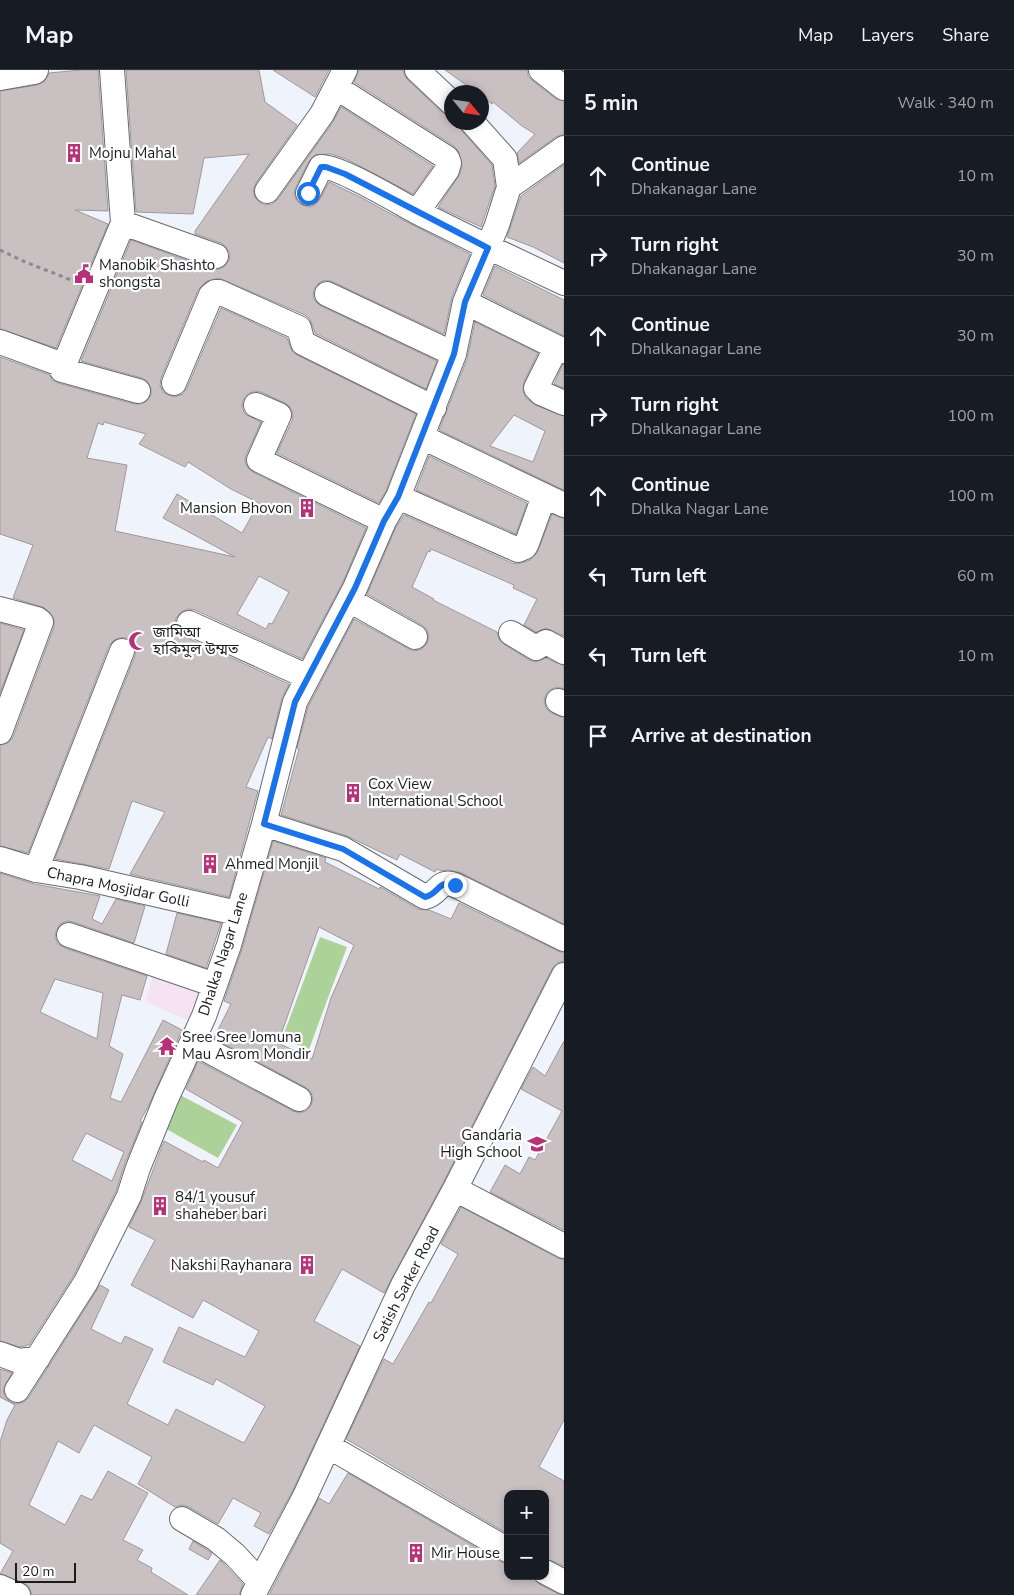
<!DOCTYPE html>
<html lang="en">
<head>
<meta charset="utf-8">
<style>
	body { margin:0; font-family:"Nunito Sans","Noto Sans Bengali",sans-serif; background:#20242c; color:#f1f3f6 }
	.controls { position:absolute; right:15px; bottom:15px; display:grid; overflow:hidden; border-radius:10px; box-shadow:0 2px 8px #0003 }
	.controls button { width:45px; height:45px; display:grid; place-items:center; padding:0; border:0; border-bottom:1px solid #363941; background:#171b24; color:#f1f3f6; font:25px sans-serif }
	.compass { position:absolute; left:444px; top:15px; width:45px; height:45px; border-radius:50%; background:#171b24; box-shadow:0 2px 8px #0003; rotate:119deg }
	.scale { position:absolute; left:15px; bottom:12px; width:61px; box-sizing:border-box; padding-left:5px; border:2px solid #1a1c1e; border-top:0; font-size:14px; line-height:18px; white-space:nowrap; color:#1a1c1e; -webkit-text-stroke:4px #fff; paint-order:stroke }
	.stop { position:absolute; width:15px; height:15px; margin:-11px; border:4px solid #1a73e8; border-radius:50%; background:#fff }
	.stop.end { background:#1a73e8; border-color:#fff; box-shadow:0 1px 5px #0008 }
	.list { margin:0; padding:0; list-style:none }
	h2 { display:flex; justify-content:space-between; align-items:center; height:65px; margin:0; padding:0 20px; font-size:21px }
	h2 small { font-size:16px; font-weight:400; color:#9ea1a6 }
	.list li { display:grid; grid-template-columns:32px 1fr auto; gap:15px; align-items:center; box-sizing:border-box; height:80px; padding:0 20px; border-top:1px solid #363941 }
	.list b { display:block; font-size:19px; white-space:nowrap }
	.list p { margin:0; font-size:16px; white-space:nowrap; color:#9ea1a6 }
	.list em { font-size:16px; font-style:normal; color:#9ea1a6 }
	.icon { flex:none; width:28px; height:28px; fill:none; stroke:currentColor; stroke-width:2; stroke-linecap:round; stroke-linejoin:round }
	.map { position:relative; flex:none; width:564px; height:1525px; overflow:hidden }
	header { display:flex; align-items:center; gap:30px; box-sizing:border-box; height:70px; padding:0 25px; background:#171b24; border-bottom:1px solid #363941 }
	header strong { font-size:24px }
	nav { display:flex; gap:28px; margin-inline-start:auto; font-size:18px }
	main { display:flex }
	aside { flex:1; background:#171b24 }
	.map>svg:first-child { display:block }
	.industrial { fill:#f5e3f3 }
	.green { fill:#add299 }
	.building { fill:#c9c0c2; stroke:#a0979a; fill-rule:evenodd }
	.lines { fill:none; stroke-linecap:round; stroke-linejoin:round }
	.street-casing { stroke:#686b71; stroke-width:26 }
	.secondary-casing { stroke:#686b71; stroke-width:30 }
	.path { stroke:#878a8f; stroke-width:3; stroke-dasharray:4 4; stroke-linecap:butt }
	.street { stroke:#fff; stroke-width:24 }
	.secondary { stroke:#fff; stroke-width:28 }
	.route { stroke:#1a73e8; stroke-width:6 }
	.labels { text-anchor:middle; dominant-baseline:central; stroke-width:4.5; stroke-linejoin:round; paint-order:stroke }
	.poi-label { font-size:15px; fill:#1a1c1e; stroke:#fff; text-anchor:start }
	.street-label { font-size:15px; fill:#1a1c1e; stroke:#fff }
</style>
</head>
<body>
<header>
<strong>Map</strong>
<nav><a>Map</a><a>Layers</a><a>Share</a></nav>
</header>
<main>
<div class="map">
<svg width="564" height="1525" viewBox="0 0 564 1525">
	<rect width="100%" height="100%" fill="#eff3fb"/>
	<path class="industrial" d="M 155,899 L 209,917 L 195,953 L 145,932 Z"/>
	<path class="green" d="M 320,867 L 347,877 L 309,979 L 282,969 Z
		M 180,1025 L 237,1055 L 218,1088 L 161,1056 Z"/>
	<path class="building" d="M 81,0 L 98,0 L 108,141 L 75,140 L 108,154 L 56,278 L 0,259 L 0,21 L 37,15 L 44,12 L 49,3 Z
		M 126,0 L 259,0 L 265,32 L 297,55 L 256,113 L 253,120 L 255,127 L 259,132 L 265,135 L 272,134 L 278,129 L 333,52 L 341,37 L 433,96 L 413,124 L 346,89 L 331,84 L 315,85 L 309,91 L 296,117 L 294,124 L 297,131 L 302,135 L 309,137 L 315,135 L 320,129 L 329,112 L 362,128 L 393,145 L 470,184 L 452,227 L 444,264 L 333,212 L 326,210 L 320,212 L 314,219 L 313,226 L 315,231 L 321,236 L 437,291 L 426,319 L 315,263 L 310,249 L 305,245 L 219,208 L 207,211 L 198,220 L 161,308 L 160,315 L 163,322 L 168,325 L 175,327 L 183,324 L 187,318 L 221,238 L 287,268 L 292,281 L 297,285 L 416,344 L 386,421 L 379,433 L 277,383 L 292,351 L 293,344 L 290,337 L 285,333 L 261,322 L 255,321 L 248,324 L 243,330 L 242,337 L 245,344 L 261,352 L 246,385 L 245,392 L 248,398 L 253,402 L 366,458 L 343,512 L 302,589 L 195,540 L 188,539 L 181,542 L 176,548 L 175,555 L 178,561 L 183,566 L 289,614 L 282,628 L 272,669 L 268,667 L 246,717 L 258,721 L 229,827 L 130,804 L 165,742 L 132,731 L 109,799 L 55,789 L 135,586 L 136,579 L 133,573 L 127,568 L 119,568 L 114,570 L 109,576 L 28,783 L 0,776 L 0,675 L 8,673 L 13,667 L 54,557 L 54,549 L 45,538 L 13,528 L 33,475 L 0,464 L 0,287 L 50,305 L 52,310 L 58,313 L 134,334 L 141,334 L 147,331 L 151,325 L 151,318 L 147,311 L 142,308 L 81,291 L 131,170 L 211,199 L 219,199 L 225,196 L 229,190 L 230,184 L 226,177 L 221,173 L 195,164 L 195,161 L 249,84 L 204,88 L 193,144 L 136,142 ZM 104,352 L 146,364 L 139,374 L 185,397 L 188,392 L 231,419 L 259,433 L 242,463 L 177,424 L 163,448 L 235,487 L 115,461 L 127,395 L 87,388 L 98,353 L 103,355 ZM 259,506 L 289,522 L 272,554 L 269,553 L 266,559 L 237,544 Z
		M 273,0 L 329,0 L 315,27 Z
		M 359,0 L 404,0 L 404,4 L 408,10 L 443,43 L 452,46 L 452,52 L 459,52 L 462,61 L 492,95 L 495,116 L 481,157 L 438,137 L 460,104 L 462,96 L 459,82 L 454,76 L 354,12 Z
		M 445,0 L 528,0 L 528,6 L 533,11 L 556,29 L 564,31 L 564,64 L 556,67 L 519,93 L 517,83 L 535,64 L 522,56 L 493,32 L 492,34 L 482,26 L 482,22 L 476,22 Z
		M 564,95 L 564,193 L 533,177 L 507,167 L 521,126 Z
		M 495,196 L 564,230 L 564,266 L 483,225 Z
		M 475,252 L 538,283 L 524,312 L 523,321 L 526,328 L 535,335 L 564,346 L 564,420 L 439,360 L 467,289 ZM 514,345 L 545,361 L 533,392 L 490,376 Z
		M 563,294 L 564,295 L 564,318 L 554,314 Z
		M 429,386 L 527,433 L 516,464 L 416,420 Z
		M 552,444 L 564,449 L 564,566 L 546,558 L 536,562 L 524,555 L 537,529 L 513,518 L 514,515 L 431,479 L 430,482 L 428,481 L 412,517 L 434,529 L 433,530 L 497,562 L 499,569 L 504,574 L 529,590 L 536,592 L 546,588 L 564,596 L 564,619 L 558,617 L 551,619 L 546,624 L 544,631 L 546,638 L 551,643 L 564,648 L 564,854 L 461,803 L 449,800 L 441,801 L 437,799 L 435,802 L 400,784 L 397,790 L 347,766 L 281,745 L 299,679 L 297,678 L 308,637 L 354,549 L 409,579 L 415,581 L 422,579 L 427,573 L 429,567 L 427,560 L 422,555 L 367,524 L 396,457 L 404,445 L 512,493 L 518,494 L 530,490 L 537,483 Z
		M 0,553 L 24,560 L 0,623 Z
		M 273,771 L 326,788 L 325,792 L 379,819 L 380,817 L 418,839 L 429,840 L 451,849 L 459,833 L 558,881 L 564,883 L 564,891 L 557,893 L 552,899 L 443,1113 L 384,1223 L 342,1199 L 314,1251 L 360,1276 L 293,1420 L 269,1464 L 254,1456 L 261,1443 L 233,1428 L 218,1454 L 189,1437 L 182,1435 L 175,1437 L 138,1414 L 152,1387 L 94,1355 L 79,1383 L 58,1371 L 29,1435 L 65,1455 L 81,1425 L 92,1430 L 108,1401 L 148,1423 L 123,1470 L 143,1480 L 137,1490 L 152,1498 L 151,1502 L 188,1525 L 32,1525 L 29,1517 L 24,1513 L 0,1504 L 13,1481 L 0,1473 L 0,1372 L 7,1350 L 15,1335 L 0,1327 L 0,1299 L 12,1303 L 3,1319 L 5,1327 L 10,1332 L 16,1334 L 24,1332 L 29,1327 L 100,1215 L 109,1220 L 91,1259 L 121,1274 L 125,1266 L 153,1279 L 127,1334 L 168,1355 L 176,1339 L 244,1373 L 265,1336 L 216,1309 L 213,1315 L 163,1292 L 179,1257 L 245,1287 L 259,1261 L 203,1230 L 193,1248 L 131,1215 L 155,1170 L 129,1157 L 141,1132 L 164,1071 L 203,1092 L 204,1090 L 218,1098 L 243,1052 L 186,1019 L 198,991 L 293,1041 L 299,1043 L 306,1041 L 311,1035 L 313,1029 L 311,1022 L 305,1017 L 214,968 L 231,934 L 224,931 L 242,879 ZM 319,857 L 354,875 L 331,928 L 312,989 L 278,973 Z
		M 0,803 L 34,814 L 100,826 L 92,849 L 102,854 L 116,829 L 145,836 L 134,873 L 73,852 L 67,851 L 60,854 L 56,861 L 55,867 L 58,874 L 65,878 L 147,906 L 140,930 L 122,925 L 109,976 L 123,984 L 110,1028 L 121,1032 L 163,950 L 182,960 L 148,1037 L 140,1051 L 142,1052 L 125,1093 L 116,1121 L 74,1205 L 29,1275 L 20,1277 L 0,1271 ZM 55,909 L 103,923 L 97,969 L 40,942 ZM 86,1063 L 124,1082 L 112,1111 L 72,1090 Z
		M 177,843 L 221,853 L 206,898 L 166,884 Z
		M 564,971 L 564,1160 L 490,1122 L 505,1095 L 520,1104 L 529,1087 L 535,1090 L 562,1041 L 521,1019 L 533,997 L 545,1006 Z
		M 461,1137 L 558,1188 L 564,1190 L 564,1350 L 539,1397 L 564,1411 L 564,1496 L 545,1488 L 545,1424 L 508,1424 L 508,1464 L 346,1369 L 384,1289 L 393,1294 L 429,1232 L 431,1233 L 458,1184 L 441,1174 Z
		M 348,1403 L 501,1492 L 508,1494 L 508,1506 L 532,1506 L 539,1514 L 561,1525 L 269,1525 L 319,1428 L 329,1434 Z
		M 193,1471 L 212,1483 L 208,1490 L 189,1479 Z
		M 220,1490 L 243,1514 L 239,1525 L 196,1525 Z"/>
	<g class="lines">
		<g class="street-casing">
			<path id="street" d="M 112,0 L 123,153 L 62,300 L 138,321
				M 417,0 L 452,33
				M 541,0 L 564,18
				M 509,117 L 564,78
				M 267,121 L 322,44 L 345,0
				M 308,123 L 321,97 C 337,95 400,133 417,142 L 447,100 L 449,93 L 447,88 L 337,18
				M 417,142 L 488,177 L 564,213
				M 123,153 L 216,186
				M 327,224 L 454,284
				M 465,232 L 564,281
				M 0,272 L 63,295
				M 556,278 L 536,318 L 541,323 L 564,333
				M 174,313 L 211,225 L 215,222 L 219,222 L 299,258 L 303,273 L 434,338
				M 256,335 L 279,345 L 259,390 L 384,451
				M 422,367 L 564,435
				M 398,427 L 518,480 L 525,477 L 527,473 L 544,426
				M 349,530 L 415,567
				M 0,539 L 37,549 L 41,552 L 0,662
				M 189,553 L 308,607
				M 511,563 L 536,578 L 546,572 L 564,582
				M 558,631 L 564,634
				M 264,754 L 343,779 L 425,827 C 439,824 438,809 455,815 L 564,869
				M 0,789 L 36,800 L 80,807 L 237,843
				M 36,800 L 122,581
				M 69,865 L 215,915
				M 192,972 L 299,1029
				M 455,1119 L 564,1176
				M 0,1284 L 19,1291 L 38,1288
				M 17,1320 L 86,1212 L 129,1126 L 138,1098 L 166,1029 L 204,946 L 229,875 L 264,754 L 295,632 L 355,518 L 384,451 L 398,427 L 454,284 L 465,232 L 497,155 L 509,117 L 505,89 L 472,52
				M 328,1376 L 508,1480
				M 182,1449 L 216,1469 L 235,1485 L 260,1512
				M 545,1502 L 564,1512
				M 0,1517 L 18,1525
				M 253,1525 L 305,1426 L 403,1215 L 455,1119 L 564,905"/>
		</g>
		<g class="secondary-casing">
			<path id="secondary" d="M 0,6 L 34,0"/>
		</g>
		<path class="path" d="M 0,180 L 23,191 L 76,212"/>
		<use href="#street" class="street"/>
		<use href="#secondary" class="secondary"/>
	</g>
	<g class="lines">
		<path class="route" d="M 308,123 L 321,97 L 326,97 L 345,104 L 488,178 L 465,232 L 454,284 L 398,427 L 384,451 L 355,518 L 295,632 L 264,754 L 343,779 L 425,827 C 439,824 438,809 455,815"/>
	</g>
	<defs>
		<g id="building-bare" transform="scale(1.5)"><path d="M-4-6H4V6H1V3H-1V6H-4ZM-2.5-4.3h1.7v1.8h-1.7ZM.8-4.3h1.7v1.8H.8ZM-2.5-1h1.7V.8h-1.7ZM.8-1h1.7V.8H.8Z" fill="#b63278" stroke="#fff" stroke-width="2.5" paint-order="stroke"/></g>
		<g id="civic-bare" transform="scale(1.5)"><path d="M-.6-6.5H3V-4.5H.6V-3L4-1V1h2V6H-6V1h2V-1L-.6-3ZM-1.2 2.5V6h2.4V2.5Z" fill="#b63278" stroke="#fff" stroke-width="2.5" paint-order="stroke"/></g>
		<g id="mosque-bare" transform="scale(1.5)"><path d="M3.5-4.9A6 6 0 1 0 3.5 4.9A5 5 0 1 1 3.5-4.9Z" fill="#b63278" stroke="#fff" stroke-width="2.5" paint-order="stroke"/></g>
		<g id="temple-bare" transform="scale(1.5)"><path d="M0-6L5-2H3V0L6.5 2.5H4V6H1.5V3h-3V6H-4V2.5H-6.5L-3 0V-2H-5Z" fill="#b63278" stroke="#fff" stroke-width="2.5" paint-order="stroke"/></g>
		<g id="school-bare" transform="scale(1.5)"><path d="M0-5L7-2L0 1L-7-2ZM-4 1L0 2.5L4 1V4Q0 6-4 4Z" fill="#b63278" stroke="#fff" stroke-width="2.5" paint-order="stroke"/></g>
	</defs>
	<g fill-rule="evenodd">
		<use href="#building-bare" x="74" y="83"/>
		<use href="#civic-bare" x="84" y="204"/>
		<use href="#building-bare" x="307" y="438"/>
		<use href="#mosque-bare" x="138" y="571"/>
		<use href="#building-bare" x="353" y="723"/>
		<use href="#building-bare" x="210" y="794"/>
		<use href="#temple-bare" x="167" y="976"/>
		<use href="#school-bare" x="537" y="1074"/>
		<use href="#building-bare" x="160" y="1136"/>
		<use href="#building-bare" x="307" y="1195"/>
		<use href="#building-bare" x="416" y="1483"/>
	</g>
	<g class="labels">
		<g class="poi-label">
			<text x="89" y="83">Mojnu Mahal</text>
			<text x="99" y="195">Manobik Shashto<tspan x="99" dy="17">shongsta</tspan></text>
			<text x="292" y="438" text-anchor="end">Mansion Bhovon</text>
			<text x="153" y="562">জামিআ<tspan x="153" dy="17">হাকিমুল উম্মত</tspan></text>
			<text x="368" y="714">Cox View<tspan x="368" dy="17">International School</tspan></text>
			<text x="225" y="794">Ahmed Monjil</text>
			<text x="182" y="967">Sree Sree Jomuna<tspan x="182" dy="17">Mau Asrom Mondir</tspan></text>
			<text x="522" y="1065" text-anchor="end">Gandaria<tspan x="522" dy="17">High School</tspan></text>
			<text x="175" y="1127">84/1 yousuf<tspan x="175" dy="17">shaheber bari</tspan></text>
			<text x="292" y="1195" text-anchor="end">Nakshi Rayhanara</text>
			<text x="431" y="1483">Mir House</text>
		</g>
		<g class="street-label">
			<text transform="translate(118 817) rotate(12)">Chapra Mosjidar Golli</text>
			<text transform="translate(223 884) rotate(-72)">Dhalka Nagar Lane</text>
			<text transform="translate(406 1214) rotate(-63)">Satish Sarker Road</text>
		</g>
	</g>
</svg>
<div class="controls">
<button>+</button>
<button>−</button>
</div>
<svg class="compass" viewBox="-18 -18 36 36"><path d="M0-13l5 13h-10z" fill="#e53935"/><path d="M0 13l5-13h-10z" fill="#9ea1a6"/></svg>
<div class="scale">20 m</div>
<div class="stop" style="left:308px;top:123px"></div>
<div class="stop end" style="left:455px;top:815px"></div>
</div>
<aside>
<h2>5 min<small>Walk · 340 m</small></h2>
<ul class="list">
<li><svg class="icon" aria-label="ahead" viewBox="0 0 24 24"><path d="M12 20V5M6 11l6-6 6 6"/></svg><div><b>Continue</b><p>Dhakanagar Lane</p></div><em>10 m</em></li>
<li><svg class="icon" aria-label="right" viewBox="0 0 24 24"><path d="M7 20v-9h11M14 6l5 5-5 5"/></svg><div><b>Turn right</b><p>Dhakanagar Lane</p></div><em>30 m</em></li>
<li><svg class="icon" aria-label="ahead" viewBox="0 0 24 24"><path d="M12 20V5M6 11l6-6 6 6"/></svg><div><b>Continue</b><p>Dhalkanagar Lane</p></div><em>30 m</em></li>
<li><svg class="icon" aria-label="right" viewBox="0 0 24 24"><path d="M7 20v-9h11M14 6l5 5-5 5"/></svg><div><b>Turn right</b><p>Dhalkanagar Lane</p></div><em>100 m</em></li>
<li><svg class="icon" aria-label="ahead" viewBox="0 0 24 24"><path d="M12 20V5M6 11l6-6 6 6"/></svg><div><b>Continue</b><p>Dhalka Nagar Lane</p></div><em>100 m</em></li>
<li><svg class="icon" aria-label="left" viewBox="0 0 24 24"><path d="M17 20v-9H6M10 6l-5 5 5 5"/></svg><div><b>Turn left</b></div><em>60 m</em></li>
<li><svg class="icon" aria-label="left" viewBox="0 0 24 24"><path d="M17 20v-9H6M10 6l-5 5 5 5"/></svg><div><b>Turn left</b></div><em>10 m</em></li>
<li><svg class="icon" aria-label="arrive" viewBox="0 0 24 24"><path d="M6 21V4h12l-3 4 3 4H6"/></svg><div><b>Arrive at destination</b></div></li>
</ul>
</aside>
</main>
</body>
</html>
